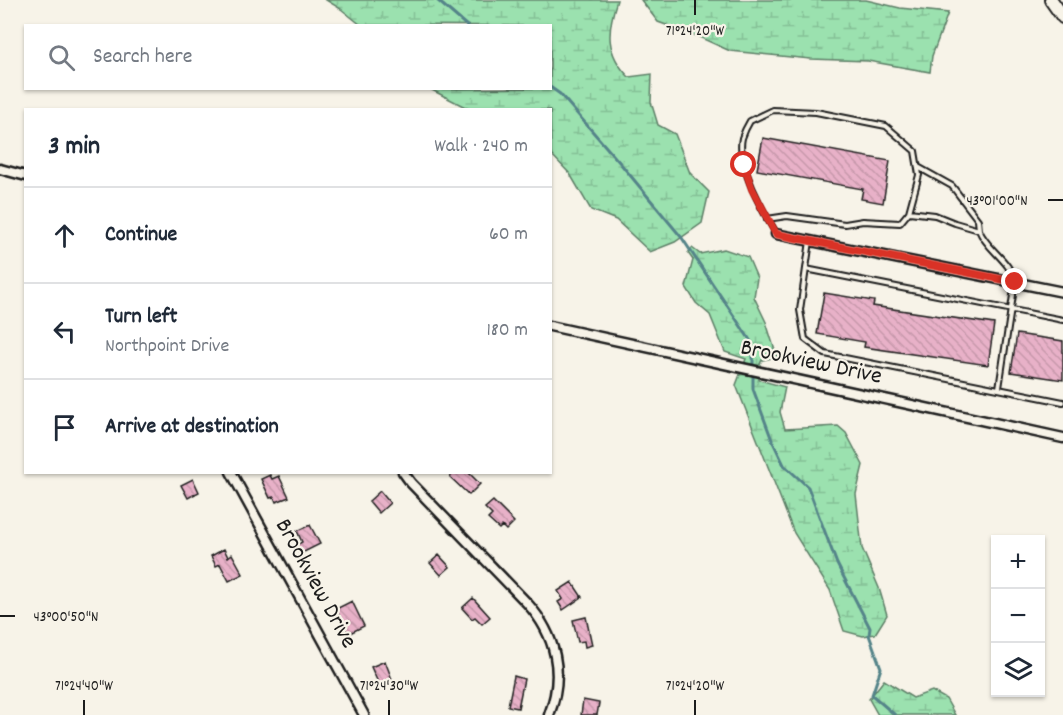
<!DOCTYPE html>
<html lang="en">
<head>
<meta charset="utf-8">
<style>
	body { margin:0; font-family:Dekko,sans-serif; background:#f6f6f7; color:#1f2937 }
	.controls { position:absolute; right:18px; bottom:18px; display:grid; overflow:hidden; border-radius:0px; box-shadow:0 2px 4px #0004 }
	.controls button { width:54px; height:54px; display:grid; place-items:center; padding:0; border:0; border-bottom:2px solid #e0e1e3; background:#fff; color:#1f2937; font:30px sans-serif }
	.stop { position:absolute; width:18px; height:18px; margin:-14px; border:4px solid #d93025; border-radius:50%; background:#fff }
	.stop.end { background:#d93025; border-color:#fff; box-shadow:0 2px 6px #0008 }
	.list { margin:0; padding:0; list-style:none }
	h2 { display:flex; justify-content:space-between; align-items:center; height:78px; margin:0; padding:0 24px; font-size:26px }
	h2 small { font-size:20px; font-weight:400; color:#747a83 }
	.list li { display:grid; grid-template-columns:39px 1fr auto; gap:18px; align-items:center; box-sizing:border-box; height:96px; padding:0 24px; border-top:2px solid #e0e1e3 }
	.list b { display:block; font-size:22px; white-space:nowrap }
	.list p { margin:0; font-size:20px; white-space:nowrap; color:#747a83 }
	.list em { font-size:20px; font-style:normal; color:#747a83 }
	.icon { flex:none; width:33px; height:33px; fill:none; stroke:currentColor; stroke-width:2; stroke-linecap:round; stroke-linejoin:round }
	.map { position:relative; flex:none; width:1063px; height:715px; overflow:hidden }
	.search { position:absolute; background:#fff; box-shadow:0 2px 4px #0004; left:24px; top:24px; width:528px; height:66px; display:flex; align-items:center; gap:15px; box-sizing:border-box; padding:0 21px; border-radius:0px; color:#747a83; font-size:22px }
	.panel { position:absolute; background:#fff; box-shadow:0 2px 4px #0004; left:24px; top:108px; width:528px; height:366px; border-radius:0px }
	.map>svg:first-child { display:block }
	.wetland { fill:url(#wetland-marsh); stroke:#5c7e66; stroke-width:1.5 }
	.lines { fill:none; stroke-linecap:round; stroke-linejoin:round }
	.stream { stroke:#548489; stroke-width:3 }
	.building { fill:url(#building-back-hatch); stroke:#1c1c1c; stroke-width:1.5 }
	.service-casing { stroke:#1c1c1c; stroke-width:8 }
	.minor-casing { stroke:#1c1c1c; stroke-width:13 }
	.primary-casing { stroke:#1c1c1c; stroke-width:16 }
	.service { stroke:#f7f3e8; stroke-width:4 }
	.minor { stroke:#f7f3e8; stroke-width:8 }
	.primary { stroke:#f7f3e8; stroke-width:12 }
	.route { stroke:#d93025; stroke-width:8 }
	.ticks { fill:none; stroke:#1c1c1c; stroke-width:2 }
	.labels { text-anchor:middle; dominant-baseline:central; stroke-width:4.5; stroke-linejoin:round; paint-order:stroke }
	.street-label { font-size:24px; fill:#1c1c1c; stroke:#f7f3e8 }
	.ticks-label { font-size:15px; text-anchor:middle; fill:#1c1c1c; stroke:#f7f3e8; stroke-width:4.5; stroke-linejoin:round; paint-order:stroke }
</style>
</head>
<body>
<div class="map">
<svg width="1063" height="715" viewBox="0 0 1063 715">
	<defs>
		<pattern id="wetland-marsh" width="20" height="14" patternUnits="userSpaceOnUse" patternTransform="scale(1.5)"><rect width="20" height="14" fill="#9be1af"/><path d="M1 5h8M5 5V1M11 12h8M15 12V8" fill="none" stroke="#85c096"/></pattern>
		<pattern id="building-back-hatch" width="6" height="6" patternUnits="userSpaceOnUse" patternTransform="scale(1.5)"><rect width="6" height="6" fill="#e8b1c8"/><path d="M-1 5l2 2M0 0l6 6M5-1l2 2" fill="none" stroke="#c698ab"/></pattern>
	</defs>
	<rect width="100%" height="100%" fill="#f7f3e8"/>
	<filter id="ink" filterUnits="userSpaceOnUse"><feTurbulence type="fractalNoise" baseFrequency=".0167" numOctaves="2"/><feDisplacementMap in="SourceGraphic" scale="12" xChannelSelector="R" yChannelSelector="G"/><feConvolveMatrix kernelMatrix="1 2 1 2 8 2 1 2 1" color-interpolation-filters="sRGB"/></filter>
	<g filter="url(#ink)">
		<path class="wetland" d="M 326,0 L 617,0 C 607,31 605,53 629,77 L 652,74 L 651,102 L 658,125 L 675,134 L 690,173 L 709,192 L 702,223 L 675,242 L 650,252 L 616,220 L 591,210 L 570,174 L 551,154 L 550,110 L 469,109 L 430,89 L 550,88 L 550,26 L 361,25 L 341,9 Z
			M 641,0 L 866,0 L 900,8 L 948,13 L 932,56 L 930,72 L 868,61 L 811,59 L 730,51 L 697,36 L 658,22 Z
			M 692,248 L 700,254 L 724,249 L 748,257 L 757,278 L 754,297 L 766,322 L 777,357 L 762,360 L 760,364 L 759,380 L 785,387 L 780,412 L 785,429 L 838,426 L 846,433 L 863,465 L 856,494 L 862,548 L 879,588 L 887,615 L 875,634 L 863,636 L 844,631 L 830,590 L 794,533 L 736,385 L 746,359 L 725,352 L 710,315 L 696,303 L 686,287 L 693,260 L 688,253 Z
			M 884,680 L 913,698 L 932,691 L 946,699 L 955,715 L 878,715 L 869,699 Z"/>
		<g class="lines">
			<path class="stream" d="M 437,0 L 467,26
				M 550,87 L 560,94 L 620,163 L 682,238 L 750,340 L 753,356 L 753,389 L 772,440 L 784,465 L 808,487 L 837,564 L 870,628 L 869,635 L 881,668 L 872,695 L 895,715"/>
		</g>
		<path class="building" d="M 763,138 L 890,161 L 883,203 L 861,199 L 863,189 L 757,170 Z
			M 824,293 L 874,301 L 873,306 L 994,324 L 988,365 L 864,347 L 865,342 L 817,334 Z
			M 1017,334 L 1063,341 L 1063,380 L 1011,372 Z
			M 454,472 L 468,472 L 480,484 L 469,495 L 450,477 Z
			M 270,475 L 272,479 L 279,476 L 289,497 L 276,502 L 274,497 L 270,498 L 261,479 Z
			M 193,479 L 199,492 L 188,498 L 181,485 Z
			M 380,491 L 390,503 L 379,513 L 369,501 Z
			M 493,501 L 514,522 L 506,530 L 502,526 L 499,529 L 488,519 L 492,515 L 485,508 Z
			M 310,525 L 320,544 L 300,554 L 296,545 L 302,542 L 297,531 Z
			M 224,549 L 228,557 L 232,554 L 243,574 L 229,581 L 220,564 L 216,566 L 211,556 Z
			M 439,555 L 450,567 L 441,575 L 430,563 Z
			M 572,582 L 582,597 L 563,610 L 558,602 L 563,599 L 558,591 Z
			M 473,598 L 490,617 L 482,624 L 475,617 L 472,619 L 462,608 Z
			M 352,601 L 364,626 L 348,634 L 336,609 Z
			M 586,617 L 592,645 L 585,647 L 584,641 L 578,642 L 573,620 Z
			M 385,661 L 393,682 L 380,687 L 371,667 Z
			M 514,676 L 524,679 L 518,708 L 508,706 Z
			M 583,700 L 599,703 L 597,715 L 581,715 Z"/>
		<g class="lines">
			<g class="service-casing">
				<path id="service" d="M 909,212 L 935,215 L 955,223 L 979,230 L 978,220 L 952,186 L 918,167
					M 767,219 L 787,216 L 845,224 L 863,221 L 900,223 L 909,212 L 919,175 L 915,151 L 886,126 L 816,112 L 773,110 L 750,121 C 747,126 744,132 742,138 C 736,163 763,212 776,233
					M 979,230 C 987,250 1010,260 1015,282 L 999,388
					M 810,241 L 800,310 L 805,339 L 825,354 L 1063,402
					M 806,269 L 1063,320"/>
			</g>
			<g class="minor-casing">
				<path id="minor" d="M 0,169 L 26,176
					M 776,234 L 1063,292
					M 550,326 L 1063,438
					M 231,472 L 364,715
					M 403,472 L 411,483 L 527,603 C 556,635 565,674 549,715"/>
			</g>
			<g class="primary-casing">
				<path id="primary" d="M 1051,0 L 1063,17"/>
			</g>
			<use href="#service" class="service"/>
			<use href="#minor" class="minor"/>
			<use href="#primary" class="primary"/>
		</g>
	</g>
	<g class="lines" filter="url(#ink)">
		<path class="route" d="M 744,165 L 752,189 L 776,234 L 1015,282"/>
	</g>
	<path class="ticks" d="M 695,0 L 695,15M 1048,200 L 1063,200M 0,616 L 15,616M 84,700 L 84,715M 389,700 L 389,715M 695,700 L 695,715"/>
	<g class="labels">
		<g class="street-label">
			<text transform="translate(811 363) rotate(12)">Brookview Drive</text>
			<text transform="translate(315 584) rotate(61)">Brookview Drive</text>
		</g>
	</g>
	<g class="ticks-label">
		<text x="695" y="35">71°24'20"W</text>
		<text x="997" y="205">43°01'00"N</text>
		<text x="66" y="621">43°00'50"N</text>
		<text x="84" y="690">71°24'40"W</text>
		<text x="389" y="690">71°24'30"W</text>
		<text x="695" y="690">71°24'20"W</text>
	</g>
</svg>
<div class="controls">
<button>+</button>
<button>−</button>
<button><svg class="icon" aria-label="layers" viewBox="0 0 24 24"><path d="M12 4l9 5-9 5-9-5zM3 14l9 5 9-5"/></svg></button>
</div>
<div class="stop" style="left:744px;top:165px"></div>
<div class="stop end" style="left:1015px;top:282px"></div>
<div class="search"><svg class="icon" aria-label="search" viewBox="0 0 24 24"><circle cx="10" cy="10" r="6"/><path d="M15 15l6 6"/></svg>Search here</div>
<section class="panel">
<h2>3 min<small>Walk · 240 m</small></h2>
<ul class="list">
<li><svg class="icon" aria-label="ahead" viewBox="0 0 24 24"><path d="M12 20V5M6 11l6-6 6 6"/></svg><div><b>Continue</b></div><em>60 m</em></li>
<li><svg class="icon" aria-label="left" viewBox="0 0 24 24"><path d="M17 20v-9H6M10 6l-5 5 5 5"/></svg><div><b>Turn left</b><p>Northpoint Drive</p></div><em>180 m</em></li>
<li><svg class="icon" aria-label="arrive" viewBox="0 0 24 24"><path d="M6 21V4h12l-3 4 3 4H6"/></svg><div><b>Arrive at destination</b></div></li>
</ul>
</section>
</div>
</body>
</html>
